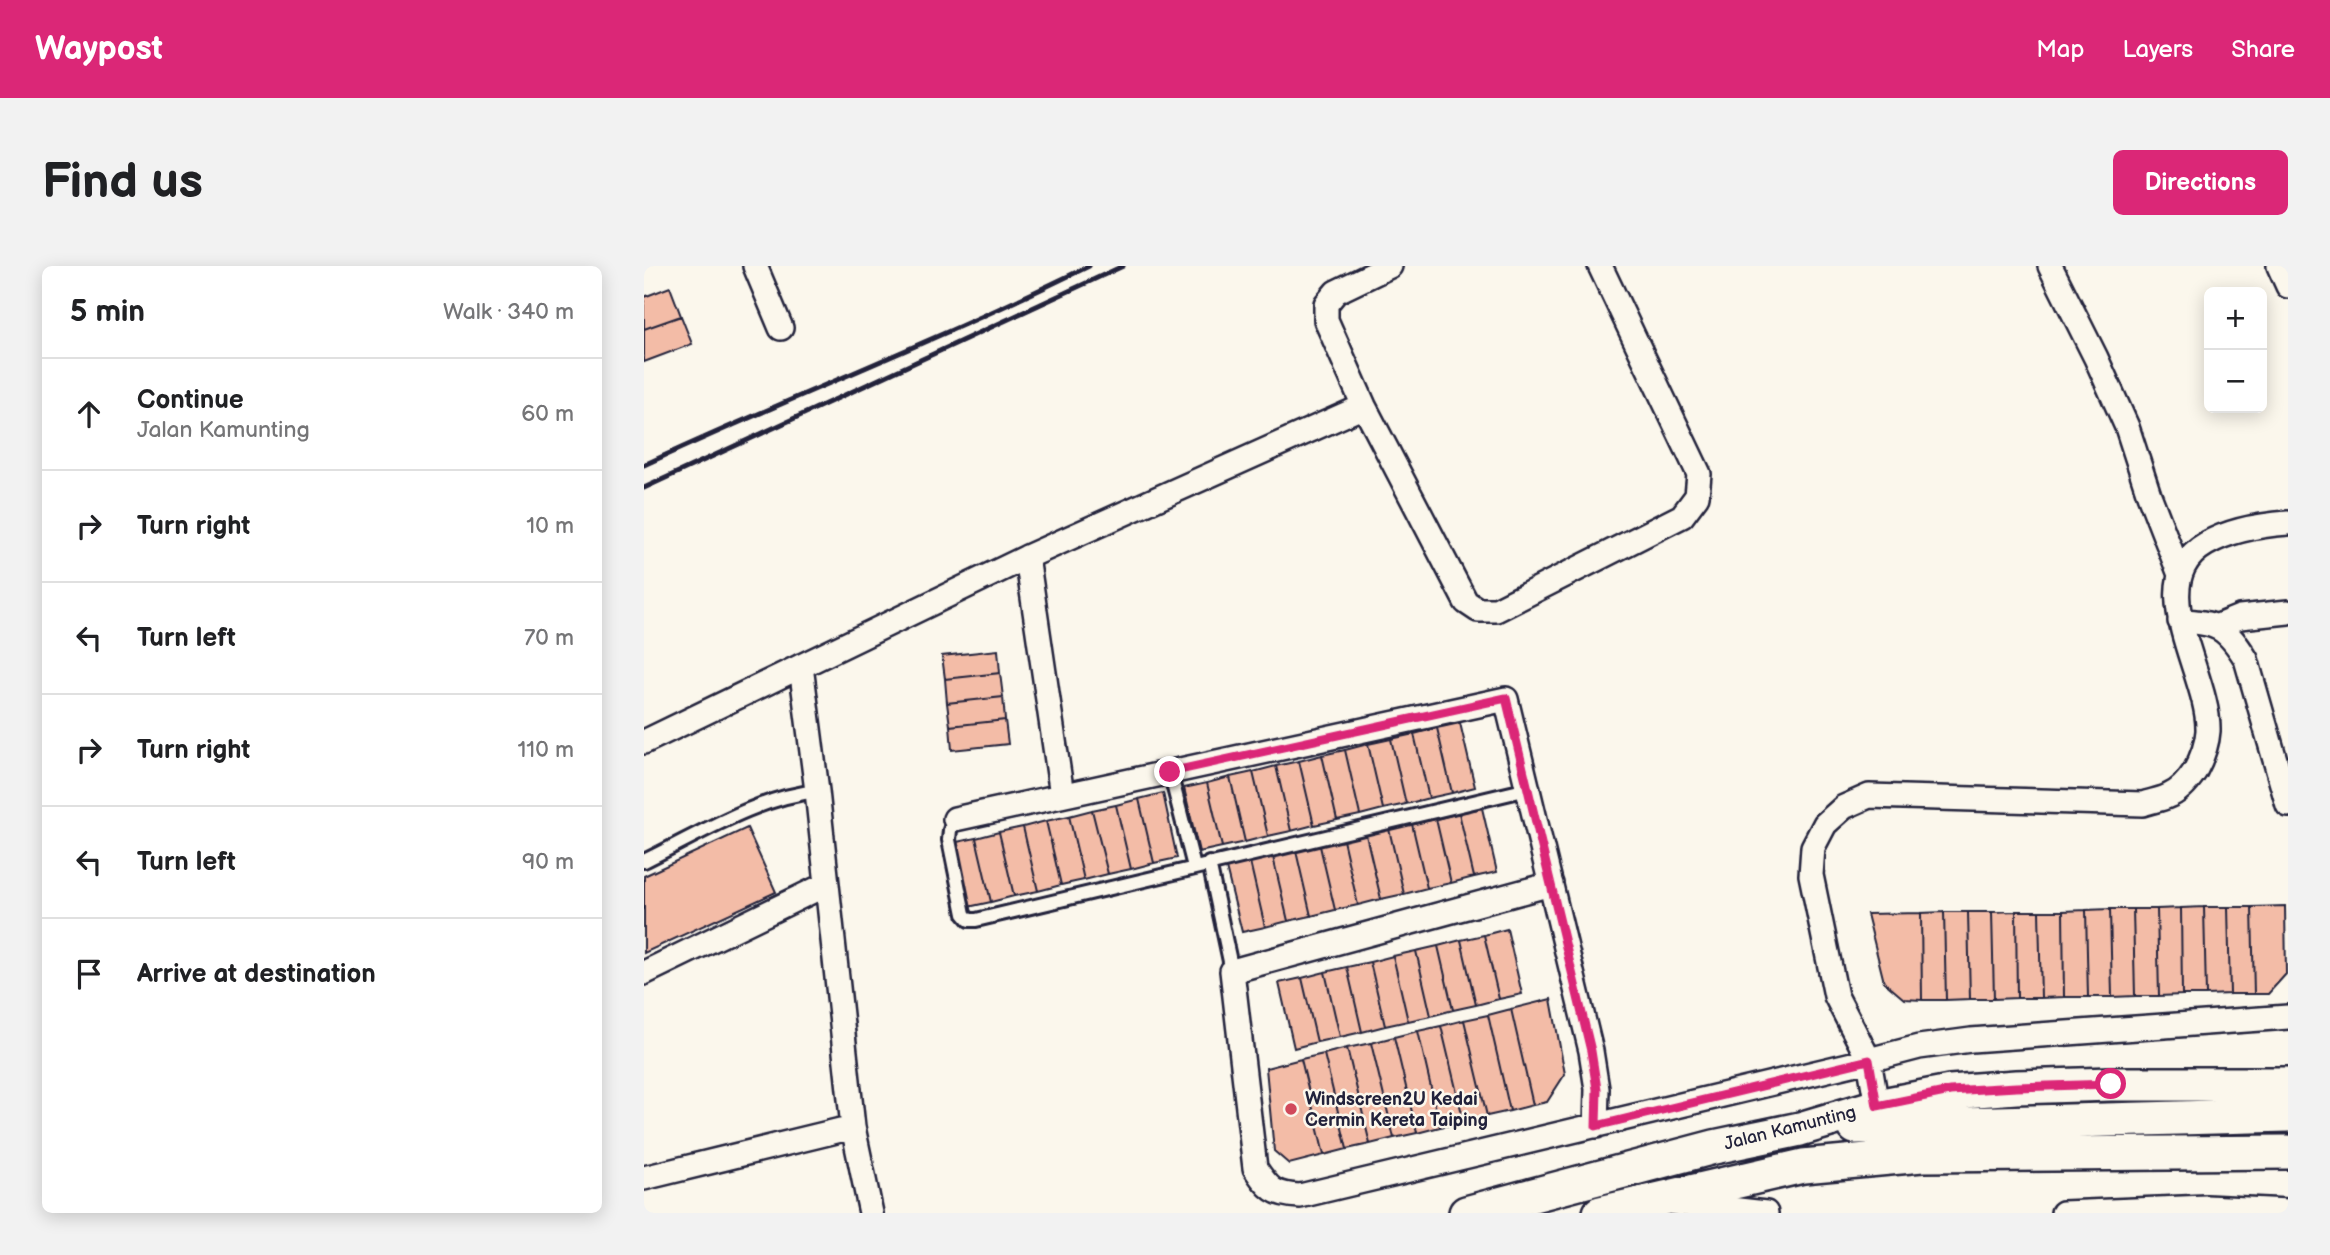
<!DOCTYPE html>
<html lang="en">
<head>
<meta charset="utf-8">
<style>
	body { margin:0; font-family:"Balsamiq Sans",sans-serif; background:#f2f2f2; color:#202124 }
	.controls { position:absolute; right:21px; top:21px; display:grid; overflow:hidden; border-radius:10px; box-shadow:0 4px 18px #0003 }
	.controls button { width:63px; height:63px; display:grid; place-items:center; padding:0; border:0; border-bottom:2px solid #e0e0e0; background:#fff; color:#202124; font:35px sans-serif }
	.stop { position:absolute; width:21px; height:21px; margin:-16px; border:5px solid #db2777; border-radius:50%; background:#fff }
	.stop.end { background:#db2777; border-color:#fff; box-shadow:0 2px 7px #0008 }
	.list { margin:0; padding:0; list-style:none }
	h2 { display:flex; justify-content:space-between; align-items:center; height:91px; margin:0; padding:0 28px; font-size:30px }
	h2 small { font-size:23px; font-weight:400; color:#757577 }
	.list li { display:grid; grid-template-columns:46px 1fr auto; gap:21px; align-items:center; box-sizing:border-box; height:112px; padding:0 28px; border-top:2px solid #e0e0e0 }
	.list b { display:block; font-size:26px; white-space:nowrap }
	.list p { margin:0; font-size:23px; white-space:nowrap; color:#757577 }
	.list em { font-size:23px; font-style:normal; color:#757577 }
	.icon { flex:none; width:38px; height:38px; fill:none; stroke:currentColor; stroke-width:2; stroke-linecap:round; stroke-linejoin:round }
	.map { position:relative; flex:none; width:1644px; height:947px; overflow:hidden; border-radius:10px }
	header { display:flex; align-items:center; gap:42px; box-sizing:border-box; height:98px; padding:0 35px; background:#db2777; color:#fff }
	header strong { font-size:33px }
	nav { display:flex; gap:38px; margin-inline-start:auto; font-size:24px }
	.intro { display:flex; align-items:center; justify-content:space-between; box-sizing:border-box; height:168px; padding:0 42px }
	h1 { margin:0; font-size:49px }
	.button { padding:18px 32px; border-radius:10px; background:#db2777; color:#fff; font-size:24px; font-weight:700 }
	main { display:flex; gap:42px; padding:0 42px }
	aside { flex:1; background:#fff; border-radius:10px; box-shadow:0 4px 18px #0003 }
	.map>svg:first-child { display:block }
	.building { fill:#f3bca7; stroke:#22223b; stroke-width:2 }
	.lines { fill:none; stroke-linecap:round; stroke-linejoin:round }
	.lane-casing { stroke:#22223b; stroke-width:18 }
	.street-casing { stroke:#22223b; stroke-width:28 }
	.secondary-casing { stroke:#22223b; stroke-width:38 }
	.lane { stroke:#fbf7ec; stroke-width:12 }
	.street { stroke:#fbf7ec; stroke-width:23 }
	.secondary { stroke:#fbf7ec; stroke-width:33 }
	.rail { stroke:#22223b; stroke-width:5 }
	.route { stroke:#db2777; stroke-width:9 }
	.poi-dot { fill:#d1495b; stroke:#fbf7ec; stroke-width:2.5 }
	.labels { text-anchor:middle; dominant-baseline:central; stroke-width:5; stroke-linejoin:round; paint-order:stroke }
	.poi-label { font-size:18px; font-weight:bold; fill:#22223b; stroke:#fbf7ec; text-anchor:start }
	.street-label { font-size:18px; fill:#22223b; stroke:#fbf7ec }
</style>
</head>
<body>
<header>
<strong>Waypost</strong>
<nav><a>Map</a><a>Layers</a><a>Share</a></nav>
</header>
<div class="intro"><h1>Find us</h1><a class="button">Directions</a></div>
<main>
<aside>
<h2>5 min<small>Walk · 340 m</small></h2>
<ul class="list">
<li><svg class="icon" aria-label="ahead" viewBox="0 0 24 24"><path d="M12 20V5M6 11l6-6 6 6"/></svg><div><b>Continue</b><p>Jalan Kamunting</p></div><em>60 m</em></li>
<li><svg class="icon" aria-label="right" viewBox="0 0 24 24"><path d="M7 20v-9h11M14 6l5 5-5 5"/></svg><div><b>Turn right</b></div><em>10 m</em></li>
<li><svg class="icon" aria-label="left" viewBox="0 0 24 24"><path d="M17 20v-9H6M10 6l-5 5 5 5"/></svg><div><b>Turn left</b></div><em>70 m</em></li>
<li><svg class="icon" aria-label="right" viewBox="0 0 24 24"><path d="M7 20v-9h11M14 6l5 5-5 5"/></svg><div><b>Turn right</b></div><em>110 m</em></li>
<li><svg class="icon" aria-label="left" viewBox="0 0 24 24"><path d="M17 20v-9H6M10 6l-5 5 5 5"/></svg><div><b>Turn left</b></div><em>90 m</em></li>
<li><svg class="icon" aria-label="arrive" viewBox="0 0 24 24"><path d="M6 21V4h12l-3 4 3 4H6"/></svg><div><b>Arrive at destination</b></div></li>
</ul>
</aside>
<div class="map">
<svg width="1644" height="947" viewBox="0 0 1644 947">
	<rect width="100%" height="100%" fill="#fbf7ec"/>
	<filter id="ink" filterUnits="userSpaceOnUse"><feTurbulence type="fractalNoise" baseFrequency=".0143" numOctaves="2"/><feDisplacementMap in="SourceGraphic" scale="14" xChannelSelector="R" yChannelSelector="G"/><feConvolveMatrix kernelMatrix="1 2 1 2 8 2 1 2 1" color-interpolation-filters="sRGB"/></filter>
	<g filter="url(#ink)">
		<path class="building" d="M 26,21 L 37,50 L 0,63 L 0,31 Z
			M 37,50 L 48,78 L 0,96 L 0,63 Z
			M 354,384 L 356,407 L 301,413 L 298,390 Z
			M 356,407 L 359,431 L 303,437 L 301,413 Z
			M 359,431 L 361,454 L 306,460 L 303,437 Z
			M 361,454 L 364,478 L 308,484 L 306,460 Z
			M 816,457 L 831,521 L 808,527 L 793,462 Z
			M 793,462 L 808,527 L 785,532 L 770,468 Z
			M 770,468 L 785,532 L 762,538 L 747,473 Z
			M 747,473 L 762,538 L 739,543 L 724,478 Z
			M 724,478 L 739,543 L 716,549 L 701,484 Z
			M 701,484 L 716,549 L 693,554 L 678,489 Z
			M 678,489 L 693,554 L 670,559 L 655,495 Z
			M 655,495 L 670,559 L 647,565 L 632,500 Z
			M 632,500 L 647,565 L 624,570 L 609,506 Z
			M 609,506 L 624,570 L 601,576 L 586,511 Z
			M 586,511 L 601,576 L 578,581 L 563,517 Z
			M 563,517 L 578,581 L 555,586 L 540,522 Z
			M 519,527 L 533,592 L 510,597 L 495,533 Z
			M 495,533 L 510,597 L 487,603 L 472,539 Z
			M 472,539 L 487,603 L 464,608 L 448,544 Z
			M 838,542 L 853,606 L 830,611 L 815,547 Z
			M 448,544 L 464,608 L 440,614 L 425,550 Z
			M 815,547 L 830,611 L 807,617 L 792,553 Z
			M 425,550 L 440,614 L 417,619 L 402,555 Z
			M 792,553 L 807,617 L 783,622 L 768,558 Z
			M 402,555 L 417,619 L 394,625 L 379,561 Z
			M 768,558 L 783,622 L 760,628 L 745,563 Z
			M 379,561 L 394,625 L 370,630 L 355,566 Z
			M 103,562 L 132,626 L 0,687 L 0,610 Z
			M 745,563 L 760,628 L 737,633 L 722,569 Z
			M 355,566 L 370,630 L 347,636 L 332,572 Z
			M 722,569 L 737,633 L 714,639 L 699,574 Z
			M 332,572 L 347,636 L 324,641 L 308,577 Z
			M 699,574 L 714,639 L 691,644 L 676,580 Z
			M 676,580 L 691,644 L 667,650 L 652,585 Z
			M 652,585 L 667,650 L 644,655 L 629,591 Z
			M 629,591 L 644,655 L 621,661 L 606,596 Z
			M 606,596 L 621,661 L 598,666 L 582,602 Z
			M 1641,640 L 1642,708 L 1624,728 L 1610,728 L 1608,641 Z
			M 1560,641 L 1584,641 L 1586,728 L 1562,729 Z
			M 1560,641 L 1562,729 L 1538,729 L 1537,642 Z
			M 1584,641 L 1608,641 L 1610,728 L 1586,728 Z
			M 1537,642 L 1538,729 L 1515,730 L 1513,643 Z
			M 1466,643 L 1489,643 L 1491,730 L 1468,731 Z
			M 1466,643 L 1468,731 L 1444,731 L 1442,644 Z
			M 1489,643 L 1513,643 L 1515,730 L 1491,730 Z
			M 1442,644 L 1444,731 L 1420,731 L 1419,645 Z
			M 1372,645 L 1395,645 L 1397,732 L 1373,732 Z
			M 1372,645 L 1373,732 L 1350,733 L 1348,646 Z
			M 1395,645 L 1419,645 L 1420,731 L 1397,732 Z
			M 1300,646 L 1324,646 L 1326,733 L 1302,734 Z
			M 1300,646 L 1302,734 L 1278,734 L 1277,647 Z
			M 1324,646 L 1348,646 L 1350,733 L 1326,733 Z
			M 1277,647 L 1278,734 L 1260,733 L 1240,716 L 1223,648 Z
			M 863,663 L 878,728 L 855,733 L 840,669 Z
			M 840,669 L 855,733 L 832,739 L 817,674 Z
			M 817,674 L 832,739 L 809,744 L 794,680 Z
			M 794,680 L 809,744 L 787,750 L 772,685 Z
			M 772,685 L 787,750 L 764,755 L 749,690 Z
			M 749,690 L 764,755 L 741,760 L 726,696 Z
			M 726,696 L 741,760 L 718,766 L 703,701 Z
			M 703,701 L 718,766 L 696,771 L 681,706 Z
			M 681,706 L 696,771 L 673,776 L 658,712 Z
			M 658,712 L 673,776 L 650,782 L 635,717 Z
			M 907,733 L 921,808 L 903,836 L 889,839 L 867,743 Z
			M 867,743 L 889,839 L 866,845 L 844,749 Z
			M 844,749 L 866,845 L 843,850 L 820,754 Z
			M 820,754 L 843,850 L 820,856 L 797,760 Z
			M 797,760 L 820,856 L 796,861 L 774,765 Z
			M 774,765 L 796,861 L 773,867 L 750,771 Z
			M 750,771 L 773,867 L 750,872 L 727,777 Z
			M 727,777 L 750,872 L 726,878 L 703,782 Z
			M 703,782 L 726,878 L 703,883 L 680,788 Z
			M 680,788 L 703,883 L 680,889 L 657,793 Z
			M 657,793 L 680,889 L 645,898 L 630,885 L 622,802 Z"/>
		<g class="lines">
			<g class="lane-casing">
				<path id="lane" d="M 526,506 L 550,601
					M 311,553 L 306,564 L 305,574 L 320,648 L 325,654 L 332,654 L 884,523
					M 0,595 C 56,568 111,532 173,525
					M 565,597 L 588,705"/>
			</g>
			<g class="street-casing">
				<path id="street" d="M 111,0 L 137,62
					M 746,0 L 692,26 L 682,38 L 682,54 L 720,140 L 822,336 L 834,344 L 852,344 L 1038,250 L 1053,230 L 1055,208 L 956,0
					M 1406,0 L 1452,92 L 1483,161 L 1505,229 L 1535,306
					M 1635,0 L 1644,20
					M 383,291 L 418,529
					M 1536,355 C 1573,356 1583,362 1602,393 L 1644,539
					M 1574,360 L 1596,351 L 1644,346
					M 157,400 L 173,525 L 209,861 L 227,947
					M 0,476 L 383,291 L 720,140
					M 311,553 L 862,433 L 947,785 L 953,823 L 952,860
					M 907,618 L 588,705 L 611,902 C 625,923 630,929 656,930 L 1225,794 L 1192,730 L 1167,609 L 1169,581 L 1181,558 L 1200,541 L 1225,530 L 1499,538 C 1507,535 1516,534 1524,530 C 1535,526 1545,514 1551,505 C 1558,492 1563,480 1564,465 C 1566,409 1496,316 1562,278 C 1586,264 1616,259 1644,257
					M 0,707 L 183,618
					M 1233,840 L 1225,794 L 1275,781 L 1327,774 L 1644,751
					M 0,912 L 209,861
					M 1031,937 L 1122,947
					M 1419,947 L 1562,941 L 1644,945"/>
			</g>
			<g class="secondary-casing">
				<path id="secondary" d="M 1211,861 L 1644,849
					M 822,947 L 1070,881 L 1156,863 L 1233,840 L 1306,826 L 1372,821 L 1467,818 L 1644,818
					M 956,947 L 1159,900 L 1278,889 L 1644,886"/>
			</g>
			<use href="#lane" class="lane"/>
			<use href="#street" class="street"/>
			<use href="#secondary" class="secondary"/>
			<path class="rail" d="M 0,199 C 147,131 299,72 445,0
				M 0,222 L 479,0"/>
		</g>
	</g>
	<g class="lines" filter="url(#ink)">
		<path class="route" d="M 526,506 L 862,432 L 947,785 L 953,823 L 952,860 L 1225,794 L 1233,840 L 1306,825 L 1372,821 L 1467,818"/>
	</g>
	<circle class="poi-dot" cx="647" cy="843" r="7"/>
	<g class="labels">
		<g class="poi-label">
			<text x="661" y="833">Windscreen2U Kedai<tspan x="661" dy="21">Cermin Kereta Taiping</tspan></text>
		</g>
		<g class="street-label">
			<text transform="translate(1146 862) rotate(-14)">Jalan Kamunting</text>
		</g>
	</g>
</svg>
<div class="controls">
<button>+</button>
<button>−</button>
</div>
<div class="stop" style="left:1467px;top:818px"></div>
<div class="stop end" style="left:526px;top:506px"></div>
</div>
</main>
</body>
</html>
